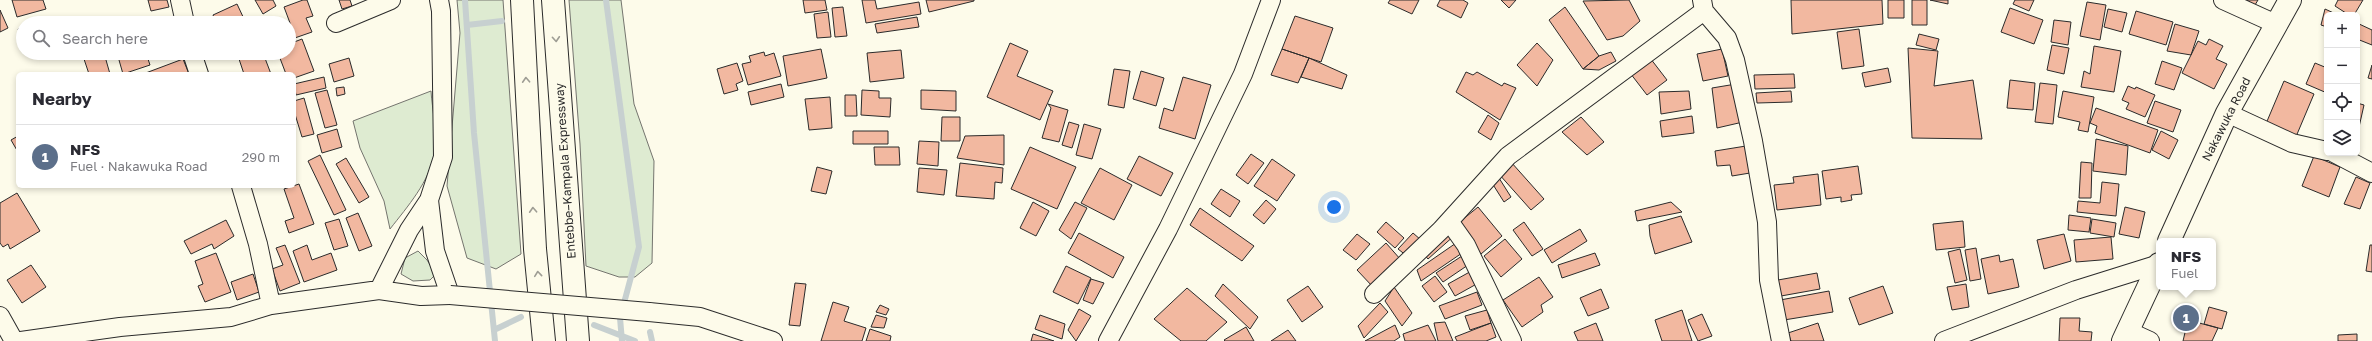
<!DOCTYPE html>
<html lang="en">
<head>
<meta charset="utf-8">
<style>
	body { margin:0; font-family:"Golos Text",sans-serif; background:#f2f2f3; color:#2b2b33 }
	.controls { position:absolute; right:12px; top:12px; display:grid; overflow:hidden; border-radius:6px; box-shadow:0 2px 6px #0003 }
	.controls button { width:36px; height:36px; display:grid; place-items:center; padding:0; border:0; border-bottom:1px solid #e1e1e2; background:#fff; color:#2b2b33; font:20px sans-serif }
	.you { position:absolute; left:1334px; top:207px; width:14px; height:14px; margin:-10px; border:3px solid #fff; border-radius:50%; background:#1a73e8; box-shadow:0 0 0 6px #1a73e833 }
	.badge { display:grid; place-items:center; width:26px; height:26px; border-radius:50%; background:#c62828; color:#fff; font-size:13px; font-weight:700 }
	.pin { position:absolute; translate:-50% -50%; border:2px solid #fff; box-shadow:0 1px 4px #0006 }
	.popup { position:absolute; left:2156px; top:238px; width:60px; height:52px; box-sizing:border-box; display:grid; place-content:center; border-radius:6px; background:#fff; filter:drop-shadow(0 1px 3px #0005); font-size:13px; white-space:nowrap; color:#7c7c81 }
	.popup b { font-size:15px; color:#2b2b33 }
	.popup::after { content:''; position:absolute; left:50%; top:100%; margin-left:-8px; border:8px solid transparent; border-top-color:#fff }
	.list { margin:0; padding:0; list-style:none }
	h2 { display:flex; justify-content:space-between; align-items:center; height:52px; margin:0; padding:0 16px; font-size:17px }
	h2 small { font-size:13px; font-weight:400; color:#7c7c81 }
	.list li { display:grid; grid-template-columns:26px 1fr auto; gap:12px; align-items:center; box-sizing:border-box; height:64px; padding:0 16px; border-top:1px solid #e1e1e2 }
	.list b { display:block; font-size:15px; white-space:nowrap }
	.list p { margin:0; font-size:13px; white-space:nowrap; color:#7c7c81 }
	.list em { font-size:13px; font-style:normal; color:#7c7c81 }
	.icon { flex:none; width:22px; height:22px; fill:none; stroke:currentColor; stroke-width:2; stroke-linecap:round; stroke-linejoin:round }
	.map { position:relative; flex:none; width:2372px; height:341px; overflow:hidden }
	.search { position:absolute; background:#fff; box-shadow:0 2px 6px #0003; left:16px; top:16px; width:280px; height:44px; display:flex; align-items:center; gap:10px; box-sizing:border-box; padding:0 14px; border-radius:22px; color:#7c7c81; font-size:15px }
	.panel { position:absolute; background:#fff; box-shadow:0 2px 6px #0003; left:16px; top:72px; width:280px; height:116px; border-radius:6px }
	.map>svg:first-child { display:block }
	.green { fill:#deebd1; stroke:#74746e }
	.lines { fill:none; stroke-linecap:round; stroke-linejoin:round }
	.stream { stroke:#c7d0d0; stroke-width:6 }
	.building { fill:#f2b8a0; stroke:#2b2b2b }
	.minor-casing { stroke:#2b2b2b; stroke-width:20 }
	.secondary-casing { stroke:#2b2b2b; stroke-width:24 }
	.motorway-casing { stroke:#2b2b2b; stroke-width:24 }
	.minor { stroke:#fdfbea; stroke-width:18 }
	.secondary { stroke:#fdfbea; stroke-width:22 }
	.motorway { stroke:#fdfbea; stroke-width:22 }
	.minor-bridge-casing { stroke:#2b2b2b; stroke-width:20; stroke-linecap:butt }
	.minor-bridge { stroke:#fdfbea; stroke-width:18 }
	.oneway { stroke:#9e9d94 }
	.labels { text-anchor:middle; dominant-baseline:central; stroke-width:3; stroke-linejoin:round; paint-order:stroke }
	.street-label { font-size:12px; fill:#2b2b2b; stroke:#fdfbea }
</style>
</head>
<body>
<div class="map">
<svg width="2372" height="341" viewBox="0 0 2372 341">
	<rect width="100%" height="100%" fill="#fdfbea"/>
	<path class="green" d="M 457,0 L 503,0 L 521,254 L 496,269 L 467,258 L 447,186 L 460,33 Z
		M 569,0 L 621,0 L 634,104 L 654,161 L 652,263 L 635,277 L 619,277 L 586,266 L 580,144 Z
		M 431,91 C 432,109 438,135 435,153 C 429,182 408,206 390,229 L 384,201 L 360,148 L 353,121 Z
		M 418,251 L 427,260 L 436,274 L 430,280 L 413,281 L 401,274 L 405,258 Z"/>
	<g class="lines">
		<path class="stream" d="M 465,0 L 474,133 L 495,341
			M 606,0 L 639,247 L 620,318 L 622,341
			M 467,25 L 502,21
			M 594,325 L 635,341
			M 494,330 L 521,317
			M 650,332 L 652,341"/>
	</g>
	<path class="building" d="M 12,0 L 43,0 L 46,9 L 17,17 Z
		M 148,0 L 167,0 L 169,7 L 151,11 Z
		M 255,0 L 273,0 L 276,6 L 263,14 Z
		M 303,0 L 307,0 L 313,16 L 306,18 L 312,32 L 289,40 L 290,23 L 284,7 Z
		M 339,0 L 350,0 L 352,6 L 342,9 Z
		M 803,0 L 825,0 L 827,10 L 805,13 Z
		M 862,0 L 875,0 L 877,9 L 919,2 L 921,14 L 866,23 Z
		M 926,0 L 974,0 L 974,1 L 929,12 Z
		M 1390,0 L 1419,0 L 1412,14 L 1388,3 Z
		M 1440,0 L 1463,0 L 1468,3 L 1461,18 L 1437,6 Z
		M 1501,0 L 1516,0 L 1509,8 Z
		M 1629,0 L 1640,21 L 1623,36 L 1607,40 L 1583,1 Z
		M 1791,0 L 1882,0 L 1883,24 L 1792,34 Z
		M 1888,0 L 1904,0 L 1904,18 L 1888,18 Z
		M 1912,0 L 1927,0 L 1927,25 L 1912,25 Z
		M 1930,0 L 1948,0 L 1948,4 Z
		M 2015,0 L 2034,0 L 2029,11 L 2013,4 Z
		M 2246,0 L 2258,0 L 2255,5 Z
		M 2338,0 L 2363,0 L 2354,15 L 2349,15 L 2335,6 Z
		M 2087,2 L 2106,5 L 2100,40 L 2080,36 Z
		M 237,4 L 245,21 L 216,23 L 213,15 Z
		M 843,7 L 847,36 L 835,37 L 832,8 Z
		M 1565,7 L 1599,56 L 1583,69 L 1549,20 Z
		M 2010,8 L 2043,20 L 2034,44 L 2001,32 Z
		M 2108,9 L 2127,13 L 2122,32 L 2104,27 Z
		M 2325,9 L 2338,15 L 2327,15 L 2327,27 L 2321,25 Z
		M 0,10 L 8,28 L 0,32 Z
		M 2136,11 L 2173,22 L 2166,45 L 2129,34 Z
		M 828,12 L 831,37 L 817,38 L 814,14 Z
		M 1295,16 L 1333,28 L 1321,62 L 1282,49 Z
		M 917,17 L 919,27 L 877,33 L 875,24 Z
		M 2054,20 L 2071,22 L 2068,45 L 2051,42 Z
		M 2357,23 L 2372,30 L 2372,45 L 2357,39 Z
		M 2175,24 L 2199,31 L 2191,55 L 2167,51 Z
		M 23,27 L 23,44 L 18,29 Z
		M 1859,29 L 1864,66 L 1842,69 L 1837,32 Z
		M 1919,34 L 1939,39 L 1936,50 L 1916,45 Z
		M 302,39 L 314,71 L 294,78 L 294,74 L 286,74 L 278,53 L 289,53 L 289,44 Z
		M 2209,39 L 2223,46 L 2216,59 L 2227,64 L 2214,89 L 2182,73 L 2198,41 L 2206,45 Z
		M 1010,43 L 1028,51 L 1017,76 L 1053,91 L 1040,120 L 987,97 Z
		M 1537,43 L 1553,60 L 1537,86 L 1517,65 Z
		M 2052,45 L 2069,48 L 2064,74 L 2047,70 Z
		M 2094,46 L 2121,51 L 2114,92 L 2081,87 L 2084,71 L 2090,74 Z
		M 1908,48 L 1938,51 L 1934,86 L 1973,80 L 1982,139 L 1912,138 Z
		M 821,49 L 827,78 L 788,86 L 783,56 Z
		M 1282,49 L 1309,58 L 1298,83 L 1271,75 Z
		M 1722,49 L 1728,76 L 1703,81 L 1697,54 Z
		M 901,50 L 904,78 L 870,82 L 867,53 Z
		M 764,52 L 765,56 L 774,53 L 781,76 L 748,85 L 742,64 L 751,62 L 749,56 Z
		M 1611,52 L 1616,61 L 1599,70 L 1583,69 L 1599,56 Z
		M 82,53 L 104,53 L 110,74 L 89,74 Z
		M 117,53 L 146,53 L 150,65 L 123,74 Z
		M 256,53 L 263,53 L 271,74 L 244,74 L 239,59 Z
		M 1647,54 L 1667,80 L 1647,95 L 1627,69 Z
		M 349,58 L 354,76 L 334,82 L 329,64 Z
		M 1309,58 L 1347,75 L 1342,89 L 1301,77 Z
		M 183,59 L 189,74 L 143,74 Z
		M 2162,61 L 2182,68 L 2174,90 L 2155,84 Z
		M 737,63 L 743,81 L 736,84 L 738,90 L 724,94 L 717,69 Z
		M 2315,63 L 2327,68 L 2327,93 L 2306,84 Z
		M 2372,65 L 2372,79 L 2368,78 Z
		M 1888,68 L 1891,82 L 1865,87 L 1862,73 Z
		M 1114,69 L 1130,71 L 1124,108 L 1108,105 Z
		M 1141,71 L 1164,78 L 1156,106 L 1133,99 Z
		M 1466,72 L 1473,75 L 1477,72 L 1502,86 L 1504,83 L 1516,88 L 1500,120 L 1456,92 Z
		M 1794,74 L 1795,88 L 1755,89 L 1754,75 Z
		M 324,77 L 326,88 L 296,95 L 294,84 Z
		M 1183,77 L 1211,85 L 1195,139 L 1159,128 L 1164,108 L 1173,111 Z
		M 2010,80 L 2035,83 L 2033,110 L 2007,108 Z
		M 2284,81 L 2314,94 L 2295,139 L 2265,126 Z
		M 2040,83 L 2057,85 L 2053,124 L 2035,122 Z
		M 781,84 L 784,97 L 751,105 L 748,92 Z
		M 1736,84 L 1743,122 L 1717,128 L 1712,88 Z
		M 2128,86 L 2135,89 L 2136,87 L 2155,95 L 2145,117 L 2126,109 L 2129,103 L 2122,100 Z
		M 344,87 L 345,94 L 337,96 L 336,88 Z
		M 327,90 L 337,125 L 325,128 L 315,93 Z
		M 862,90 L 879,91 L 879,98 L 891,98 L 890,117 L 861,115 Z
		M 921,90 L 956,91 L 956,111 L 921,109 Z
		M 1689,91 L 1691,109 L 1661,114 L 1659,92 Z
		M 1791,91 L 1792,102 L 1757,103 L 1756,93 Z
		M 2063,91 L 2094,97 L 2088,132 L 2078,130 L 2080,122 L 2058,117 Z
		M 845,95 L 856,95 L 857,116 L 845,116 Z
		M 830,97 L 832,128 L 809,130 L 805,99 Z
		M 304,98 L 314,134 L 302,137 L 294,111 L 294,101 Z
		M 2155,101 L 2181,110 L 2173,132 L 2147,123 Z
		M 2357,103 L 2364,105 L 2357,136 Z
		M 1048,104 L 1068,110 L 1059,142 L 1042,138 L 1051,108 Z
		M 2096,108 L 2158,130 L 2150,153 L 2095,133 L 2097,126 L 2090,123 Z
		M 1488,115 L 1499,123 L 1491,140 L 1478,132 Z
		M 1692,116 L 1694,133 L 1662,137 L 1660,121 Z
		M 942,117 L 960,117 L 960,141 L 941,141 Z
		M 1581,117 L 1604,142 L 1587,155 L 1562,132 Z
		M 1069,122 L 1079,125 L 1072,148 L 1062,145 Z
		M 1084,124 L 1101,129 L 1092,159 L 1076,155 Z
		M 337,129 L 342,147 L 322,153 L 317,135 Z
		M 853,131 L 888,131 L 888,144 L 853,144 Z
		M 2161,131 L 2178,140 L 2169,159 L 2152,150 Z
		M 1004,135 L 1004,165 L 957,158 L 965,136 Z
		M 18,136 L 18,152 L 11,140 Z
		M 2096,139 L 2128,146 L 2126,175 L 2093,171 Z
		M 919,141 L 939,142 L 938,166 L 917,164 Z
		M 1746,146 L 1750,173 L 1732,176 L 1730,165 L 1717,166 L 1715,151 Z
		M 874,147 L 899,147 L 900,165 L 875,165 Z
		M 1030,147 L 1076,167 L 1057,209 L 1011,189 Z
		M 1251,154 L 1264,163 L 1248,184 L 1236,175 Z
		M 320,155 L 346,210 L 334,215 L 308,161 Z
		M 1139,156 L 1173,173 L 1161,196 L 1127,179 Z
		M 2314,156 L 2340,167 L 2329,197 L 2302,186 Z
		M 346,158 L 369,197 L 359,203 L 336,164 Z
		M 1272,159 L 1295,175 L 1277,201 L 1254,186 Z
		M 1511,162 L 1544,199 L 1531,210 L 1498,173 Z
		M 2081,162 L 2092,163 L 2091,198 L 2079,198 Z
		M 960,163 L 1003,168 L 1002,183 L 995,182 L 994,199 L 956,196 Z
		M 1858,166 L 1862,194 L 1851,195 L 1852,200 L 1841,202 L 1841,197 L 1826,199 L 1822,171 Z
		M 817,167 L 832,171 L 826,194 L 811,191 Z
		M 919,168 L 947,170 L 944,195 L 917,192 Z
		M 1100,168 L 1132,185 L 1114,220 L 1081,203 Z
		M 1818,174 L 1821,205 L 1777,210 L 1774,185 L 1794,183 L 1793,177 Z
		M 2356,177 L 2370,183 L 2360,209 L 2344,204 Z
		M 1499,178 L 1511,197 L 1504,202 L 1492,183 Z
		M 2102,182 L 2119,184 L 2116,216 L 2077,212 L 2078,201 L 2100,203 Z
		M 299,184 L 314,224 L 289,233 L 285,221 L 294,218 L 284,189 Z
		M 1221,189 L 1240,201 L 1230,217 L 1211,204 Z
		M 17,193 L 40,231 L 10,249 L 8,244 L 3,247 L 0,243 L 0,203 Z
		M 1266,200 L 1276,209 L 1264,224 L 1253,215 Z
		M 1033,202 L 1049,211 L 1036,236 L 1020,228 Z
		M 1075,202 L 1087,208 L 1071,239 L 1059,230 Z
		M 1671,202 L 1682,212 L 1637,221 L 1635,211 Z
		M 1478,207 L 1502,236 L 1481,254 L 1456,225 Z
		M 2125,207 L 2145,212 L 2139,238 L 2119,234 Z
		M 1200,208 L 1254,246 L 1242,261 L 1190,225 Z
		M 358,213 L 372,246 L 359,251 L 346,218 Z
		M 2069,215 L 2091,218 L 2089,232 L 2068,230 Z
		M 1681,216 L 1692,242 L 1655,254 L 1650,236 L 1649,225 Z
		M 339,219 L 348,246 L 334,250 L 325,223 Z
		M 2092,219 L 2116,223 L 2114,237 L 2090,233 Z
		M 226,220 L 234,236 L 214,249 L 212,244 L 191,254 L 184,241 Z
		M 1963,221 L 1965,247 L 1936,250 L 1933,224 Z
		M 1386,222 L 1404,238 L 1395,248 L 1377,232 Z
		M 1524,222 L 1543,249 L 1532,256 L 1513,230 Z
		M 1448,228 L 1455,235 L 1428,259 L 1421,251 Z
		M 1580,229 L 1587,241 L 1552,263 L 1544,250 Z
		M 1079,233 L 1124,257 L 1113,278 L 1068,253 Z
		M 1413,233 L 1421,240 L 1407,256 L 1398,249 Z
		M 1357,234 L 1370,244 L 1356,260 L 1343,250 Z
		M 2064,234 L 2071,261 L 2044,269 L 2037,240 Z
		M 2111,237 L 2113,259 L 2076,262 L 2074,240 Z
		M 1505,239 L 1522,259 L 1501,277 L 1484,256 Z
		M 1459,241 L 1465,251 L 1421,281 L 1417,270 Z
		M 1386,243 L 1401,260 L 1373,287 L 1357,270 Z
		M 285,245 L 300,283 L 280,291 L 272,269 L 283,265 L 276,248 Z
		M 307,245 L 312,260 L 331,253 L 337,270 L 304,282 L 293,251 Z
		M 2370,245 L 2372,245 L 2372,272 L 2366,271 Z
		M 1976,248 L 1981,279 L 1970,281 L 1965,250 Z
		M 1960,249 L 1967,280 L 1955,283 L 1948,252 Z
		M 216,253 L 231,292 L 205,302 L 198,286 L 203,284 L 195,261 Z
		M 1595,253 L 1600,265 L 1562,278 L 1558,265 Z
		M 1465,254 L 1471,263 L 1443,282 L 1436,273 Z
		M 1999,255 L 2000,262 L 2013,259 L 2019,287 L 1988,294 L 1981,259 Z
		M 31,265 L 46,287 L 22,303 L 7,280 Z
		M 1066,266 L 1091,278 L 1078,304 L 1053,292 Z
		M 1475,269 L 1482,281 L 1455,296 L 1448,284 Z
		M 1817,273 L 1820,289 L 1781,296 L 1778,280 Z
		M 253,274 L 259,292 L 237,300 L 231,282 Z
		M 1435,276 L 1447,292 L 1434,302 L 1422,286 Z
		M 1539,277 L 1553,297 L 1541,305 L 1543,312 L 1522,327 L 1503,300 Z
		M 1091,279 L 1104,283 L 1093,304 L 1083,300 Z
		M 795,283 L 806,284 L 800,326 L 789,325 Z
		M 1223,284 L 1258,317 L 1250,329 L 1215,296 Z
		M 1966,284 L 1969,307 L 1952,310 L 1947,287 Z
		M 1308,286 L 1323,307 L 1302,322 L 1287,300 Z
		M 1883,286 L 1893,313 L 1859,325 L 1849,298 Z
		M 1394,287 L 1412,313 L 1402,326 L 1385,301 Z
		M 1187,288 L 1227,322 L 1206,341 L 1181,341 L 1154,319 Z
		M 1601,289 L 1609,308 L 1588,316 L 1580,298 Z
		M 1829,291 L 1833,312 L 1784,320 L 1780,300 Z
		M 1477,292 L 1482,305 L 1445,319 L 1439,306 Z
		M 833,302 L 849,307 L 844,321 L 866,328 L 862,341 L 821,341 Z
		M 1380,303 L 1388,312 L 1364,338 L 1358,326 Z
		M 880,305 L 889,309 L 886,315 L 876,312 Z
		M 2209,307 L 2227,312 L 2222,329 L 2204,324 Z
		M 1079,309 L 1091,316 L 1076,341 L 1068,330 Z
		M 1487,310 L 1491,323 L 1470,330 L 1465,316 Z
		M 1682,310 L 1692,341 L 1662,341 L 1655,320 Z
		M 1702,314 L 1712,336 L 1698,341 L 1688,320 Z
		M 876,315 L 887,318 L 884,328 L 871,327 Z
		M 1040,315 L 1065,324 L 1062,339 L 1035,329 Z
		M 2060,318 L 2080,318 L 2079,331 L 2092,332 L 2091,341 L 2059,341 Z
		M 2188,320 L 2218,328 L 2212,341 L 2183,341 Z
		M 1445,322 L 1453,341 L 1438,341 L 1434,323 Z
		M 1491,323 L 1496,337 L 1486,341 L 1457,341 L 1455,337 Z
		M 1596,323 L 1603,341 L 1578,341 L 1574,332 Z
		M 1818,323 L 1824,341 L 1791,341 L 1788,333 Z
		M 1395,325 L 1400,337 L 1394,341 L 1365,341 Z
		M 1428,325 L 1436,341 L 1405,341 L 1403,334 Z
		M 1246,327 L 1254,341 L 1225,341 L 1224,340 Z
		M 870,329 L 891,336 L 890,341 L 866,341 Z
		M 1288,330 L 1296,341 L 1271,341 Z
		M 1033,334 L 1054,341 L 1031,341 Z
		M 2357,334 L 2357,341 L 2338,341 L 2338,335 Z"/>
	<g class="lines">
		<g class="minor-casing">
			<path id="minor" d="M 180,0 L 185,23
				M 1702,0 L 1704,11 L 1727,38 L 1735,60 L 1753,141 L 1767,222 L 1769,280 L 1781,341
				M 2223,0 L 2276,24
				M 336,23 L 391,0
				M 192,53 L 199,74
				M 2227,113 L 2292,143 L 2327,151
				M 2334,153 L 2372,173
				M 241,186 L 258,244 L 271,305
				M 1449,221 L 1466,245 L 1512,341
				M 379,290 L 409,230 L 429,200
				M 1374,294 L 1441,230 L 1508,156 L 1704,11
				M 649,312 L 700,317 L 773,341
				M 0,316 L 14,341
				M 2128,331 L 2150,341
				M 21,341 L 120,327 L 231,317 L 271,305 L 379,290 L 421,296 L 450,295 L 435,251 L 429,200 L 443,157 L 441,11 L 439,0
				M 1108,341 L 1168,229 L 1243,74 L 1271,0
				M 1944,341 L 2076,290 L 2159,264"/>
		</g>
		<g class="secondary-casing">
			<path id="secondary" d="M 2169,241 L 2227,113 L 2290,0
				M 2123,341 L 2159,264"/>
		</g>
		<g class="motorway-casing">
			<path id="motorway" d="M 522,0 L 535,249 L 544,341
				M 553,0 L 578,341"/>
		</g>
		<use href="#minor" class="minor"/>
		<use href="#secondary" class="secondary"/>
		<use href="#motorway" class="motorway"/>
		<g class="minor-bridge-casing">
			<path id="minor-bridge" d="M 450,295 L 649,312"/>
		</g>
		<use href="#minor-bridge" class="minor-bridge"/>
	</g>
	<defs><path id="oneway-chevron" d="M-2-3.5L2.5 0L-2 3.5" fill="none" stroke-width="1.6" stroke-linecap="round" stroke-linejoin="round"/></defs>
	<g class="oneway">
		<use href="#oneway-chevron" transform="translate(556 39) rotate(86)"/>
		<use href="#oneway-chevron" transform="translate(526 80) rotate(-93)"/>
		<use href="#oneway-chevron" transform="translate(533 210) rotate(-93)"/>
		<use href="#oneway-chevron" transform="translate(538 274) rotate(-96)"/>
	</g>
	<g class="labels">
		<g class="street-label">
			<text transform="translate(2226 119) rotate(-63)">Nakawuka Road</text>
			<text transform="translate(565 171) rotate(-94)">Entebbe–Kampala Expressway</text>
		</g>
	</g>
</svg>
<div class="controls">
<button>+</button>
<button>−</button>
<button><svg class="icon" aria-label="locate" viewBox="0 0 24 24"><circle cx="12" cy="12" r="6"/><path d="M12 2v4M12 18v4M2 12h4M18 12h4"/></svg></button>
<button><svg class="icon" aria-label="layers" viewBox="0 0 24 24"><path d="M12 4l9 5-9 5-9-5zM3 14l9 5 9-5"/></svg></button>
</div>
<div class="you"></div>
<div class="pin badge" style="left:2186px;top:318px;background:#5c6f8a">1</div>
<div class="popup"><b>NFS</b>Fuel</div>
<div class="search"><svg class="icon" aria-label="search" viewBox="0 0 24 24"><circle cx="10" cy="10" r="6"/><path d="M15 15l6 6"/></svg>Search here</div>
<section class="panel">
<h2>Nearby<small></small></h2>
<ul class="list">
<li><span class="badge" style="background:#5c6f8a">1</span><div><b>NFS</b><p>Fuel · Nakawuka Road</p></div><em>290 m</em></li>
</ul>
</section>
</div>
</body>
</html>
